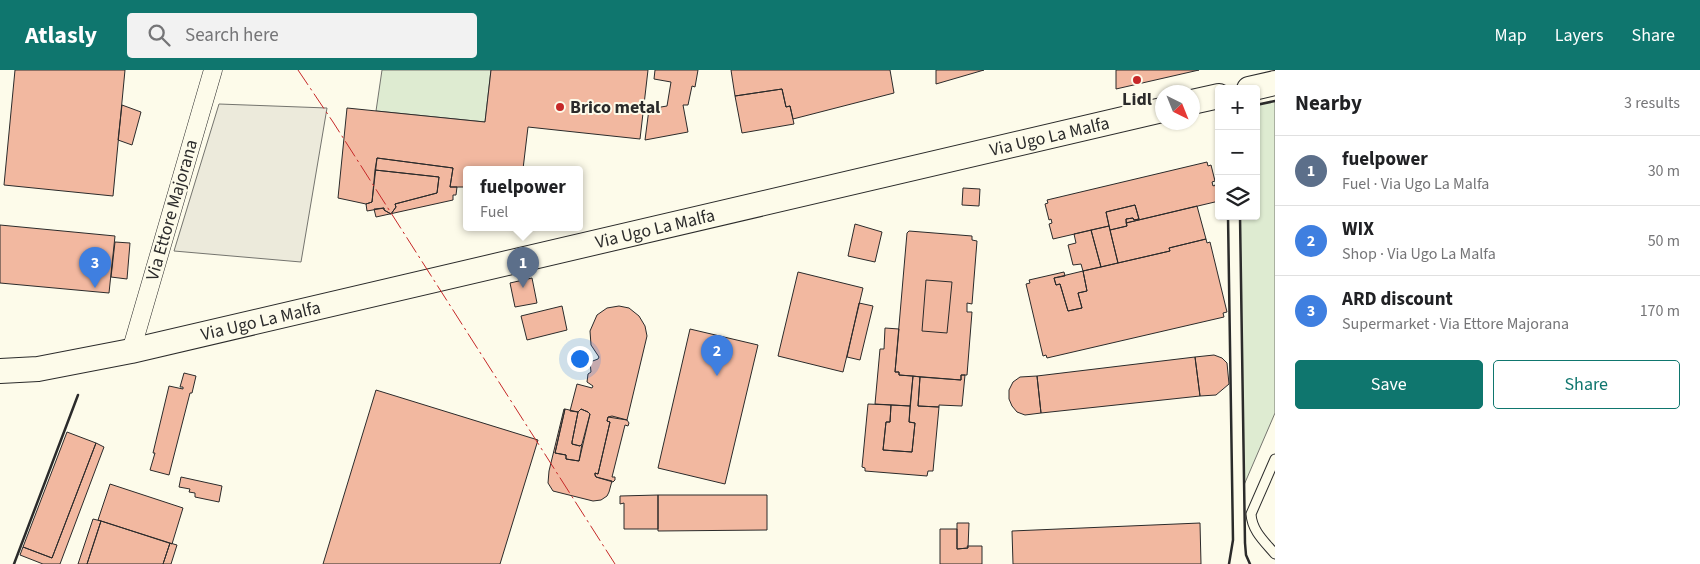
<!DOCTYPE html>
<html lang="en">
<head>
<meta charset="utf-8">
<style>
	body { margin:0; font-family:"Source Sans 3",sans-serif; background:#f2f2f2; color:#202124 }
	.controls { position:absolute; right:15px; top:15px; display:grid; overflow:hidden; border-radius:5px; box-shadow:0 1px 4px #0004 }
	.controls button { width:45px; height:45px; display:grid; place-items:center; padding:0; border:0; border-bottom:1px solid #e0e0e0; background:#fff; color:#202124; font:25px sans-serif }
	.compass { position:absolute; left:1155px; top:15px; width:45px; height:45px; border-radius:50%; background:#fff; box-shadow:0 1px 4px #0004; rotate:137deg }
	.you { position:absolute; left:579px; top:288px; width:18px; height:18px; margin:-12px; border:4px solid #fff; border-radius:50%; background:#1a73e8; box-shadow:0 0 0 8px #1a73e833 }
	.badge { display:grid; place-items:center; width:32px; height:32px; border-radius:50%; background:#0f766e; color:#fff; font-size:16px; font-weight:700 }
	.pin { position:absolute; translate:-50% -41px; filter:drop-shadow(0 1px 2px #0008) }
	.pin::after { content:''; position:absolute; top:26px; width:18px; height:15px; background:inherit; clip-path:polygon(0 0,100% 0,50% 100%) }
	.popup { position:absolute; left:463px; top:96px; width:120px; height:65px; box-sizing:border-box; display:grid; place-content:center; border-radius:5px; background:#fff; filter:drop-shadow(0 1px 4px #0005); font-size:16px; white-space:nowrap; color:#757577 }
	.popup b { font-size:19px; color:#202124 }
	.popup::after { content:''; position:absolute; left:50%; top:100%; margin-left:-10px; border:10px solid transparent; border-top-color:#fff }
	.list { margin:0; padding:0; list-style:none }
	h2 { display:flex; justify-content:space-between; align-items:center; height:65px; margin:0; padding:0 20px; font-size:21px }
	h2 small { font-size:16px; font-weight:400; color:#757577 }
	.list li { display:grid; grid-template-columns:32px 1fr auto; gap:15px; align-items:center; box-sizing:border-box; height:70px; padding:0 20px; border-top:1px solid #e0e0e0 }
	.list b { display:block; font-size:19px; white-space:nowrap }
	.list p { margin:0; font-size:16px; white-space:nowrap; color:#757577 }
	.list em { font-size:16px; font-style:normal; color:#757577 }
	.actions { display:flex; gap:10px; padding:15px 20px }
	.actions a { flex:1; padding:11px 0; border:1px solid #0f766e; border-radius:5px; text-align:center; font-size:18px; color:#0f766e }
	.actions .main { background:#0f766e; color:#fff }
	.icon { flex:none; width:28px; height:28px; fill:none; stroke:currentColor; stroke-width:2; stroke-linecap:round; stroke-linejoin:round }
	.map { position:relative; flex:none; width:1275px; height:494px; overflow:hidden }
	header { display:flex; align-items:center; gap:30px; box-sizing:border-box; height:70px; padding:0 25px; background:#0f766e; color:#fff }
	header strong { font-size:24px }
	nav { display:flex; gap:28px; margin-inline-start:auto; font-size:18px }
	.search { width:350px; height:45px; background:#f2f2f2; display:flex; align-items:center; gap:12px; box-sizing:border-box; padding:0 18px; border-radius:5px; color:#757577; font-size:19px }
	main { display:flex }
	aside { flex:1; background:#fff }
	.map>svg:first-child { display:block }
	.green { fill:#deebd1; stroke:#74746e }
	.parking { fill:#eceadb; stroke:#74746e }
	.building { fill:#f2b8a0; stroke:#2b2b2b }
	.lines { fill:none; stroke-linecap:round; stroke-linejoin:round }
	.lane-casing { stroke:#2b2b2b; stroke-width:11 }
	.street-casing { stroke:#2b2b2b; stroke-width:19 }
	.secondary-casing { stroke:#2b2b2b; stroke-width:26 }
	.lane { stroke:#fdfbea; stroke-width:9 }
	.street { stroke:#fdfbea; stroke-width:18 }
	.secondary { stroke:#fdfbea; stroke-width:24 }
	.wall { stroke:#2b2b2b; stroke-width:2.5 }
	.power { stroke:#c62828; stroke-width:1; stroke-dasharray:18 4 2.5 4; stroke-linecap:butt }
	.poi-dot { fill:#c62828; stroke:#fdfbea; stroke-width:2 }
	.labels { text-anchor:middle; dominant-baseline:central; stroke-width:4; stroke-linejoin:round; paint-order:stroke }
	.poi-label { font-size:18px; font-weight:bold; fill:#2b2b2b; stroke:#fdfbea }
	.street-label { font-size:18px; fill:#2b2b2b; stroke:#fdfbea }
</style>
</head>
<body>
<header>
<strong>Atlasly</strong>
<div class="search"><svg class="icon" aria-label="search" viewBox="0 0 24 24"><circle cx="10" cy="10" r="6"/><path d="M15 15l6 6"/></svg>Search here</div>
<nav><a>Map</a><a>Layers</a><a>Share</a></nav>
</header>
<main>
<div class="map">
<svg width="1275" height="494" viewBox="0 0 1275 494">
	<rect width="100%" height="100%" fill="#fdfbea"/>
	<path class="green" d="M 382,0 L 491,0 L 485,52 L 376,41 Z
		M 1275,31 L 1275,343 L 1244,415 L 1240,146 L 1256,146 L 1256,35 Z"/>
	<path class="parking" d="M 219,34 L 327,38 L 301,192 L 174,181 Z"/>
	<path class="building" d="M 15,0 L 125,0 L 113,126 L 4,115 Z
		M 491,0 L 648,0 L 640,69 L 528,57 L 523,99 L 467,99 L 467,117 L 450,117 L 453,98 L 377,88 L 372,132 L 366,134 L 338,128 L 347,38 L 485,52 Z
		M 655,0 L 698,0 L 695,17 L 692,16 L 688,35 L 683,35 L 688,62 L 645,70 L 649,39 L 667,36 L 671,12 L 654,9 Z
		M 731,0 L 890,0 L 894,23 L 793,49 L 790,36 L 786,37 L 782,19 L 735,26 Z
		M 936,0 L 984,0 L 936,14 Z
		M 1116,0 L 1199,0 L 1116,19 Z
		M 782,19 L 786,37 L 790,36 L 794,54 L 742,63 L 735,26 Z
		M 122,35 L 141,42 L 132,75 L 118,70 Z
		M 377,88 L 453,98 L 450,117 L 457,117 L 456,125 L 453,125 L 453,130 L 376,147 L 374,139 L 384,138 L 384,140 L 391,144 L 396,137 L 395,134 L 437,123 L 439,107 L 375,100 Z
		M 1207,92 L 1208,96 L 1211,95 L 1215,111 L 1212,112 L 1213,116 L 1215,115 L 1219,131 L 1126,153 L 1126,149 L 1133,148 L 1134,150 L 1139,149 L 1135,135 L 1106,142 L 1109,156 L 1053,169 L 1049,154 L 1052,153 L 1051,149 L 1049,150 L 1045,134 L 1048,133 L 1047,130 Z
		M 375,100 L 439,107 L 437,123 L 395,134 L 396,137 L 391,144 L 384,140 L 384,138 L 367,141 L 366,134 L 372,132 Z
		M 963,118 L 980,119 L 979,136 L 962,135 Z
		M 1135,135 L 1139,149 L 1134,150 L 1133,148 L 1126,149 L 1127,156 L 1110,160 L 1106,142 Z
		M 1197,136 L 1206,169 L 1169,178 L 1170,181 L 1118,193 L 1110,160 L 1127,156 L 1126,153 Z
		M 855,154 L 882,162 L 875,192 L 848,186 Z
		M 0,155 L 115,166 L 109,223 L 0,213 Z
		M 1109,156 L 1118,193 L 1101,197 L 1091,160 Z
		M 1091,160 L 1101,197 L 1083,201 L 1081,194 L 1073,195 L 1068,175 L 1076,173 L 1074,164 Z
		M 909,161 L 972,166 L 972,170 L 977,171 L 972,234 L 967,233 L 967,242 L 972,242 L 967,305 L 961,305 L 961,310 L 899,305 L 899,302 L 895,302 L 907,163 Z
		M 1206,169 L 1207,173 L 1210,172 L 1227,242 L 1223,243 L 1224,247 L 1047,288 L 1046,285 L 1043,286 L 1026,214 L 1030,213 L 1029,210 L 1064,202 L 1065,206 L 1054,208 L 1056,215 L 1060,214 L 1068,241 L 1082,238 L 1078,223 L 1087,221 L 1083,201 L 1170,181 L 1169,178 Z
		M 115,172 L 130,173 L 127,209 L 111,207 Z
		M 1083,201 L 1087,221 L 1078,223 L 1082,238 L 1068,241 L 1060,214 L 1056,215 L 1054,208 Z
		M 798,202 L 863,218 L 843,302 L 778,286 Z
		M 532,208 L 537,233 L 515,237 L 510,213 Z
		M 926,210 L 952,212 L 947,263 L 922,261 Z
		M 859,233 L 873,236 L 860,290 L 847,287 Z
		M 562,236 L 567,260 L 527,270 L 521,246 Z
		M 619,236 L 629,238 L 639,246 L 645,256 L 647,266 L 627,350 L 608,347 L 607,351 L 610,352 L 598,404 L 595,403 L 595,405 L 596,407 L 612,411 L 609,422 L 607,426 L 601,430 L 593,431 L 553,421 L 548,413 L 549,401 L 564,339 L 565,339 L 555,383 L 566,385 L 566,389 L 579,391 L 590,344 L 588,342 L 581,339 L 578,342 L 570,341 L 577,314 L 592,318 L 593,316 L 587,312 L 588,304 L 591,302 L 590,292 L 598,289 L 599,287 L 591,275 L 590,261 L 597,245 L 607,238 Z
		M 885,258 L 899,259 L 895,302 L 899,302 L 899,305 L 913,306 L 910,336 L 875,334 L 880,279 L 884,279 Z
		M 690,259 L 758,275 L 725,414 L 658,398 Z
		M 1214,285 L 1222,288 L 1227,293 L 1229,314 L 1216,325 L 1200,326 L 1195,287 Z
		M 1195,287 L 1200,326 L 1041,343 L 1037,306 Z
		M 184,303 L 196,306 L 192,323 L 190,323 L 169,405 L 150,400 L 155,383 L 153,383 L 169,316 L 183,319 L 183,317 L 180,317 Z
		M 961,305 L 965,305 L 962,336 L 939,335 L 939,337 L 918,336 L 920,307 L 961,310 Z
		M 913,306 L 920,307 L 918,336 L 939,337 L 933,401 L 928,401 L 927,406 L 865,401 L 865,398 L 862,397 L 868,334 L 891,335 L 890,352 L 886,352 L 883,380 L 912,382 L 915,353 L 909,352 Z
		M 1037,306 L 1041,343 L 1025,345 L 1017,342 L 1012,336 L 1009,329 L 1009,320 L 1013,312 L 1020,307 Z
		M 376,320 L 538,370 L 500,494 L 323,494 Z
		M 891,335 L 910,336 L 909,352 L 915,353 L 912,382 L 883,380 L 886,352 L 890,352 Z
		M 565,339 L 578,342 L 572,372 L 572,374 L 580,376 L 582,374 L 579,391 L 566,389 L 566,385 L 555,383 Z
		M 581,339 L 588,342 L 590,344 L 582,374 L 580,376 L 572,374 L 572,372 L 578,342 Z
		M 612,346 L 627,350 L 629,353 L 628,356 L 625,355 L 612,407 L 615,407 L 615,410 L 613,412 L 596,407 L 595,405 L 595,403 L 598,404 L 610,352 L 607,351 L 608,347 Z
		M 67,362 L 96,373 L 52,488 L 23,477 Z
		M 96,373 L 104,377 L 60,494 L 43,494 L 20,485 L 23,477 L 52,488 Z
		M 181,407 L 222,416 L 219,432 L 195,427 L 195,423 L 189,422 L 190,419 L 179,417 Z
		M 110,414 L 183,438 L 172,474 L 98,450 Z
		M 658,425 L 767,425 L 767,460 L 658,461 Z
		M 658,425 L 658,459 L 624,459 L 624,433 L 620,434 L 620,426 Z
		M 93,449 L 101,451 L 87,494 L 78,494 Z
		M 101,451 L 170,473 L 163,494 L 87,494 Z
		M 957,453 L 969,453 L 968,478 L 957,479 Z
		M 1200,453 L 1201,494 L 1013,494 L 1012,461 Z
		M 940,459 L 957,459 L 957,479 L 968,478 L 967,476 L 982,476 L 982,494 L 940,494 Z
		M 170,473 L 177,475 L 171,494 L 163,494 Z"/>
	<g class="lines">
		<g class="lane-casing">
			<path id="lane" d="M 1275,389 L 1251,444 C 1252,461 1265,472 1275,484"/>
		</g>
		<g class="street-casing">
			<path id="street" d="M 131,281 L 213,0"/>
		</g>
		<g class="secondary-casing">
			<g id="secondary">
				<path d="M 1249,19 L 1275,13"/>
				<path d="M 1192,32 L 1219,26"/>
				<path id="s1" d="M 0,301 L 38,299 L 131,281 L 1162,40"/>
			</g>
		</g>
		<use href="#lane" class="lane"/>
		<use href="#street" class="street"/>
		<use href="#secondary" class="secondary"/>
		<path class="wall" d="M 1256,35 L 1275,31
			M 1228,146 L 1233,470 L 1229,494
			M 1240,146 L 1245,473 L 1246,485 L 1250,494
			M 14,494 L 78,325"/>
		<path class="power" d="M 298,0 L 333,52 L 615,494"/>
	</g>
	<g class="poi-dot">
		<circle cx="1137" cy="10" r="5"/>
		<circle cx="560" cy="37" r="5"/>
	</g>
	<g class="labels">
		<g class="poi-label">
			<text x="1137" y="29">Lidl</text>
			<text x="570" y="37" text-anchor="start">Brico metal</text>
		</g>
		<g class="street-label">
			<text stroke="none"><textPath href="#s1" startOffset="1076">Via Ugo La Malfa</textPath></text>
			<text transform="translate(172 140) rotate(-74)">Via Ettore Majorana</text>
			<text stroke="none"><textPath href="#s1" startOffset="671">Via Ugo La Malfa</textPath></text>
			<text stroke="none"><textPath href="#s1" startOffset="266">Via Ugo La Malfa</textPath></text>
		</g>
	</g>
</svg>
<div class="controls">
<button>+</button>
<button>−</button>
<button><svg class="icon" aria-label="layers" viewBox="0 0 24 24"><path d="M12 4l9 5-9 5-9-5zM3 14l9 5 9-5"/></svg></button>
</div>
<svg class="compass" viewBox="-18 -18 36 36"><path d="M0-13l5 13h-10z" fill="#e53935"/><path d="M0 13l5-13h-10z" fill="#757577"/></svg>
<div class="you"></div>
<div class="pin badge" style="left:523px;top:218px;background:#5c6f8a">1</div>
<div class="popup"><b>fuelpower</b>Fuel</div>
<div class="pin badge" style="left:717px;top:306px;background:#3f7fe0">2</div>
<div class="pin badge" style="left:95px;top:218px;background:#3f7fe0">3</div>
</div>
<aside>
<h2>Nearby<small>3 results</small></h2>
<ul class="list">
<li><span class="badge" style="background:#5c6f8a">1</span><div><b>fuelpower</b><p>Fuel · Via Ugo La Malfa</p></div><em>30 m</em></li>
<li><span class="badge" style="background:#3f7fe0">2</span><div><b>WIX</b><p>Shop · Via Ugo La Malfa</p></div><em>50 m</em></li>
<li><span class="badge" style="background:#3f7fe0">3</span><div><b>ARD discount</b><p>Supermarket · Via Ettore Majorana</p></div><em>170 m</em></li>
</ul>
<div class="actions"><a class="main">Save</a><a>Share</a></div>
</aside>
</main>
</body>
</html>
